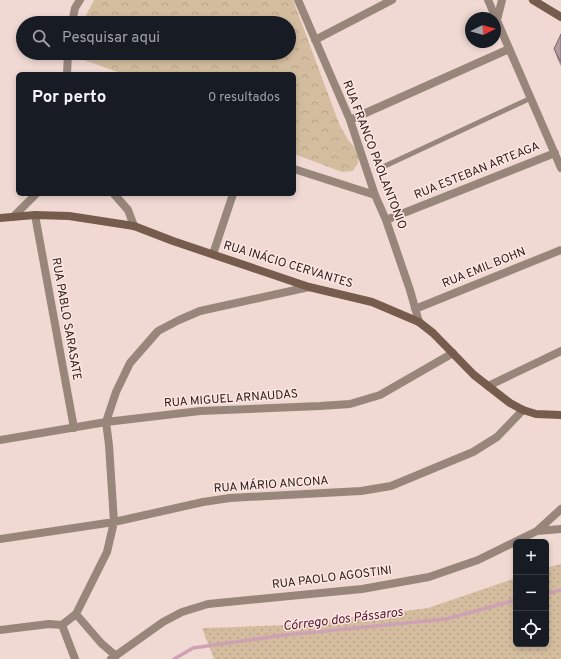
<!DOCTYPE html>
<html lang="pt">
<head>
<meta charset="utf-8">
<style>
	body { margin:0; font-family:Overpass,sans-serif; background:#20242c; color:#f1f3f6 }
	.controls { position:absolute; right:12px; bottom:12px; display:grid; overflow:hidden; border-radius:6px; box-shadow:0 2px 6px #0003 }
	.controls button { width:36px; height:36px; display:grid; place-items:center; padding:0; border:0; border-bottom:1px solid #363941; background:#171b24; color:#f1f3f6; font:20px sans-serif }
	.compass { position:absolute; left:465px; top:12px; width:36px; height:36px; border-radius:50%; background:#171b24; box-shadow:0 2px 6px #0003; rotate:85deg }
	.list { margin:0; padding:0; list-style:none }
	h2 { display:flex; justify-content:space-between; align-items:center; height:52px; margin:0; padding:0 16px; font-size:17px }
	h2 small { font-size:13px; font-weight:400; color:#9ea1a6 }
	.icon { flex:none; width:22px; height:22px; fill:none; stroke:currentColor; stroke-width:2; stroke-linecap:round; stroke-linejoin:round }
	.map { position:relative; flex:none; width:561px; height:659px; overflow:hidden }
	.search { position:absolute; background:#171b24; box-shadow:0 2px 6px #0003; left:16px; top:16px; width:280px; height:44px; display:flex; align-items:center; gap:10px; box-sizing:border-box; padding:0 14px; border-radius:22px; color:#9ea1a6; font-size:15px }
	.panel { position:absolute; background:#171b24; box-shadow:0 2px 6px #0003; left:16px; top:72px; width:280px; height:124px; border-radius:6px }
	.map>svg:first-child { display:block }
	.grass { fill:url(#grass-dots) }
	.park { fill:url(#park-crowns) }
	.lines { fill:none; stroke-linecap:round; stroke-linejoin:round }
	.stream { stroke:#cfa1b4; stroke-width:3.5 }
	.service { stroke:#98867b; stroke-width:5 }
	.minor { stroke:#98867b; stroke-width:8 }
	.secondary { stroke:#755c4c; stroke-width:8 }
	.wall { fill:#998486 }
	.building { fill:#b29a9c; stroke:#7d6c6d }
	.labels { text-anchor:middle; dominant-baseline:central; stroke-width:3; stroke-linejoin:round; paint-order:stroke }
	.street-label { font-size:12px; fill:#2c2321; stroke:#ffe6e1 }
	.water-label { font-size:13px; font-style:italic; fill:#4e1733; stroke:#ffe6e1 }
</style>
</head>
<body>
<div class="map">
<svg width="561" height="659" viewBox="0 0 561 659">
	<defs>
		<pattern id="grass-dots" width="8" height="8" patternUnits="userSpaceOnUse"><rect width="8" height="8" fill="#d4bd9f"/><path d="M2 2h.1M6 6h.1" fill="none" stroke="#b6a289" stroke-width="1.8" stroke-linecap="round"/></pattern>
		<pattern id="park-crowns" width="20" height="18" patternUnits="userSpaceOnUse"><rect width="20" height="18" fill="#d4bd9f"/><path d="M2 6a3 3 0 1 1 6 0M12 15a3 3 0 1 1 6 0" fill="none" stroke="#b6a289"/></pattern>
	</defs>
	<rect width="100%" height="100%" fill="#f1d9d3"/>
	<path class="grass" d="M 561,564 L 561,659 L 214,659 L 202,628 L 291,625 L 428,608 L 516,578 L 516,644 L 546,644 L 546,568 Z"/>
	<path class="park" d="M 94,0 L 293,0 L 340,126 L 349,141 L 359,152 L 358,163 L 353,171 L 342,172 L 294,154 L 294,74 L 123,74 L 84,60 L 82,53 L 289,53 L 289,23 L 83,23 L 85,17 Z"/>
	<g class="lines">
		<path class="stream" d="M 546,594 L 561,590
			M 174,659 L 193,648 L 285,635 L 446,619 L 516,600"/>
		<path class="service" d="M 385,166 L 531,98"/>
		<path class="minor" d="M 298,0 L 350,120 L 375,195 L 386,220 L 410,290 L 419,322
			M 488,0 L 561,168
			M 497,20 L 502,0
			M 72,23 L 75,8 L 80,0
			M 315,40 L 392,0
			M 67,74 L 68,53
			M 350,120 L 509,49
			M 294,169 L 375,195
			M 114,194 L 128,210 L 134,226
			M 35,215 L 74,428
			M 14,216 L 36,194
			M 386,220 L 555,153
			M 213,254 L 233,194
			M 415,309 L 561,250
			M 488,386 L 561,351
			M 0,440 L 106,422 L 200,411 L 320,406 L 350,404 L 380,395 L 453,353
			M 537,531 L 561,509
			M 0,539 L 114,522 L 203,502 L 230,498 L 361,491 L 391,486 L 473,452 L 497,437 L 523,410
			M 76,614 L 101,643 L 116,656
			M 62,625 L 76,614 L 107,552 L 114,522 L 109,445 L 106,422 L 116,392 L 130,363 L 158,331 L 179,320 L 200,311 L 309,287
			M 62,625 L 75,659
			M 0,630 L 49,624 L 62,625
			M 111,659 L 163,622 L 182,612 L 208,604 L 362,589 L 429,577 L 478,560 L 537,531 L 561,529"/>
		<path class="secondary" d="M 533,0 L 561,17
			M 0,218 L 35,215 L 69,216 L 134,226 L 173,241 L 309,287 L 372,302 L 419,322 L 433,333 L 474,375 L 510,403 L 523,410 L 536,414 L 561,415"/>
	</g>
	<path class="wall" d="M 561,34 L 561,66 L 558,60 L 554,49 Z"/>
	<path class="building" d="M 561,34 L 561,62 L 554,49 Z"/>
	<g class="labels">
		<g class="street-label">
			<text transform="translate(374 155) rotate(69)">RUA FRANCO PAOLANTONIO</text>
			<text transform="translate(477 171) rotate(-22)">RUA ESTEBAN ARTEAGA</text>
			<text transform="translate(288 265) rotate(17)">RUA INÁCIO CERVANTES</text>
			<text transform="translate(484 268) rotate(-22)">RUA EMIL BOHN</text>
			<text transform="translate(66 319) rotate(80)">RUA PABLO SARASATE</text>
			<text transform="translate(231 399) rotate(-4)">RUA MIGUEL ARNAUDAS</text>
			<text transform="translate(271 485) rotate(-4)">RUA MÁRIO ANCONA</text>
			<text transform="translate(332 578) rotate(-7)">RUA PAOLO AGOSTINI</text>
		</g>
		<g class="water-label">
			<text transform="translate(343 620) rotate(-7)">Córrego dos Pássaros</text>
		</g>
	</g>
</svg>
<div class="controls">
<button>+</button>
<button>−</button>
<button><svg class="icon" aria-label="locate" viewBox="0 0 24 24"><circle cx="12" cy="12" r="6"/><path d="M12 2v4M12 18v4M2 12h4M18 12h4"/></svg></button>
</div>
<svg class="compass" viewBox="-18 -18 36 36"><path d="M0-13l5 13h-10z" fill="#e53935"/><path d="M0 13l5-13h-10z" fill="#9ea1a6"/></svg>
<div class="search"><svg class="icon" aria-label="search" viewBox="0 0 24 24"><circle cx="10" cy="10" r="6"/><path d="M15 15l6 6"/></svg>Pesquisar aqui</div>
<section class="panel">
<h2>Por perto<small>0 resultados</small></h2>
<ul class="list">
</ul>
</section>
</div>
</body>
</html>
